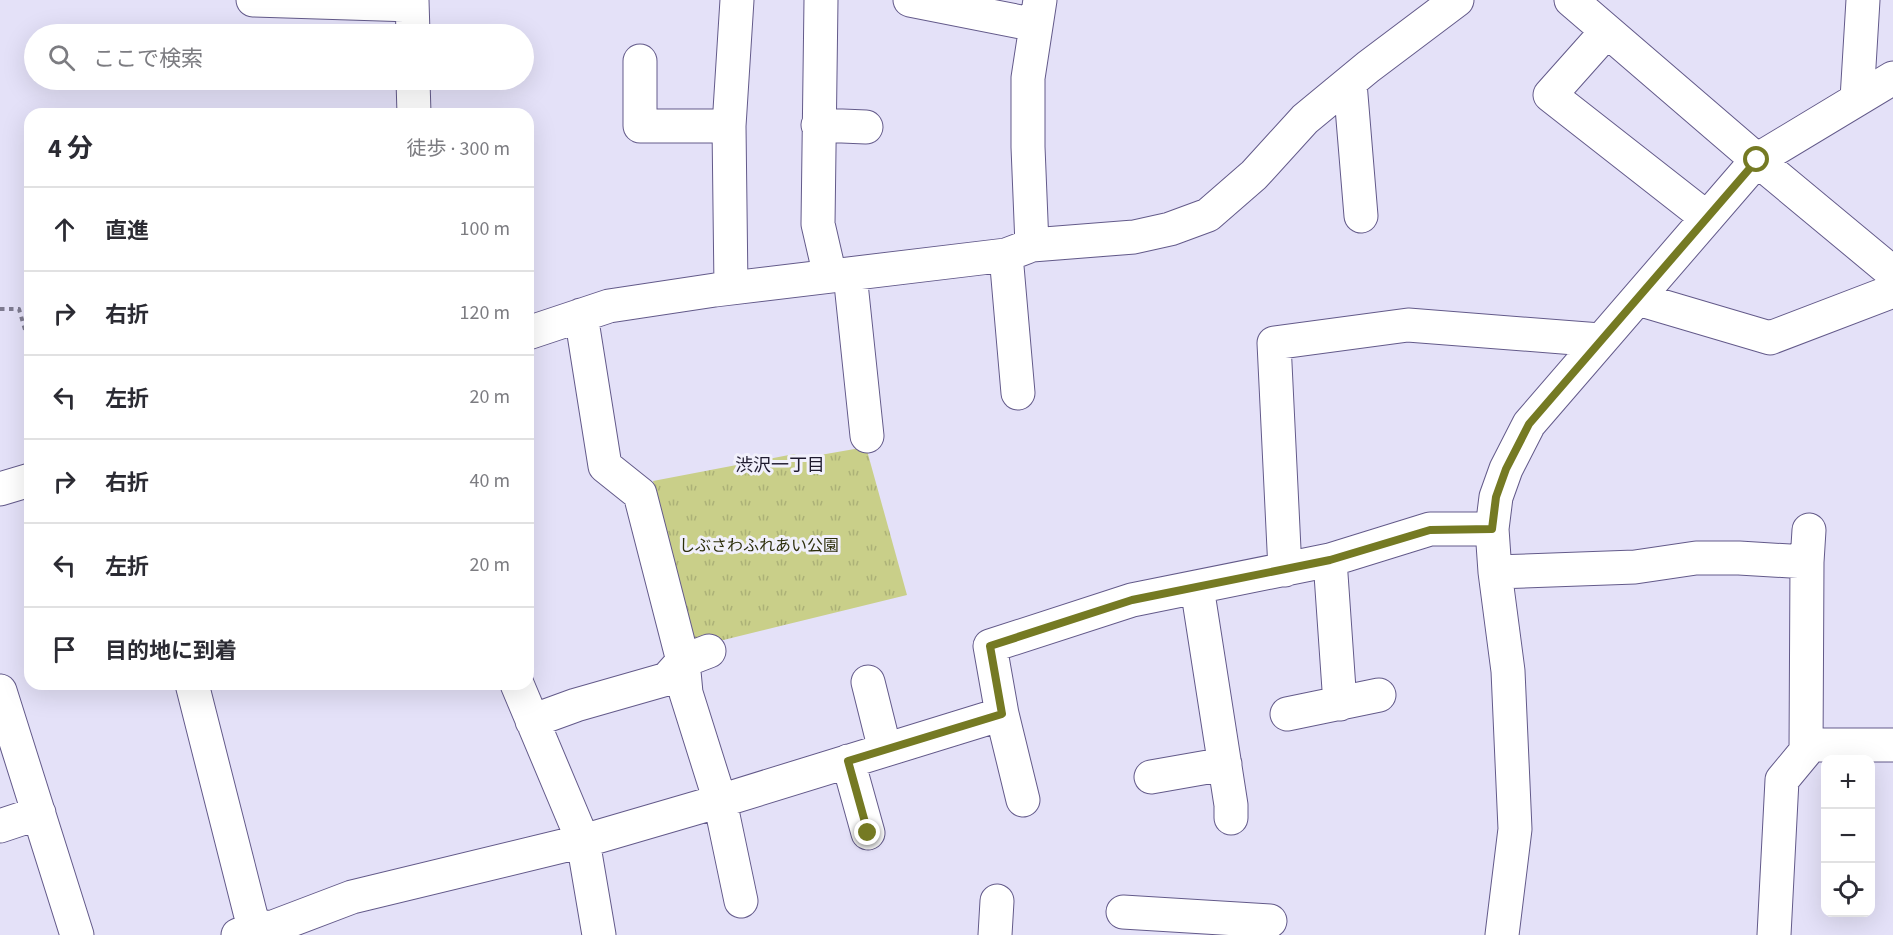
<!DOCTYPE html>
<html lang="ja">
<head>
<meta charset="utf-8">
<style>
	body { margin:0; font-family:"Source Sans 3","Noto Sans JP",sans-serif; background:#f2f2f3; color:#2b2b33 }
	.controls { position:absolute; right:18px; bottom:18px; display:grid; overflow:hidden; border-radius:12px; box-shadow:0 6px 24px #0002 }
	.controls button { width:54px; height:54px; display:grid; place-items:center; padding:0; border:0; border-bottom:2px solid #e1e1e2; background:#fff; color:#2b2b33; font:30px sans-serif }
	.stop { position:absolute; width:18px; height:18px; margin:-14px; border:4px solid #757a23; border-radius:50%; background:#fff }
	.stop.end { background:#757a23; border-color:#fff; box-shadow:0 2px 6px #0008 }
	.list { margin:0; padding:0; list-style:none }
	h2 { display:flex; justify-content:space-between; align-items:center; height:78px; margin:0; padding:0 24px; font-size:26px }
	h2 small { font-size:20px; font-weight:400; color:#7c7c81 }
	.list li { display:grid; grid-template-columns:39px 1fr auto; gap:18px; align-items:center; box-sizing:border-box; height:84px; padding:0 24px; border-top:2px solid #e1e1e2 }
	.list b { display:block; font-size:22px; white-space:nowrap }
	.list em { font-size:20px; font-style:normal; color:#7c7c81 }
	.icon { flex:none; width:33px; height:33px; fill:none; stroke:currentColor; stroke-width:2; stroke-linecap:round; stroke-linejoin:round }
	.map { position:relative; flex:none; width:1893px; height:935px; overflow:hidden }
	.search { position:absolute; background:#fff; box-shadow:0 6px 24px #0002; left:24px; top:24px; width:510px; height:66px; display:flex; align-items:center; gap:15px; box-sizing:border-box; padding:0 21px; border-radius:33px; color:#7c7c81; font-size:22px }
	.panel { position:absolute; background:#fff; box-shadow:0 6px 24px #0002; left:24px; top:108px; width:510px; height:582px; border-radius:18px }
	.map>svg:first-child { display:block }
	.grass { fill:url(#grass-tufts) }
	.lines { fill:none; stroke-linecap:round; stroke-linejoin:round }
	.minor-casing { stroke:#635a8a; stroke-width:35 }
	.path { stroke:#7e7b90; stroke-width:4; stroke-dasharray:4.5 4.5; stroke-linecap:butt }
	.minor { stroke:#fff; stroke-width:33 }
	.route { stroke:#757a23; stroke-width:8 }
	.labels { text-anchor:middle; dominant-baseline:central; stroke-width:6; stroke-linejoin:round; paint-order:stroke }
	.park-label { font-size:16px; fill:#2c2e0b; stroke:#f1f0fb }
	.neighbourhood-label { font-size:18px; fill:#1f1b2f; stroke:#f1f0fb }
</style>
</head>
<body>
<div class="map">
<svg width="1893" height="935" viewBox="0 0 1893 935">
	<defs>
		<pattern id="grass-tufts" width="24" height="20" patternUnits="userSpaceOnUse" patternTransform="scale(1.5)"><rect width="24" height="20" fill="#c9cf89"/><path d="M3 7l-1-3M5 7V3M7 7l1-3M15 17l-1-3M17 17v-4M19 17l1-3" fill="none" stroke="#acb177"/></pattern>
	</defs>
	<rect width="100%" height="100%" fill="#e4e1f8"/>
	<path class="grass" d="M 866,447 L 907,595 L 699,646 L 688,640 L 653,481 L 794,454 L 803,458 Z"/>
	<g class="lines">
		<g class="minor-casing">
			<path id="minor" d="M 253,0 L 412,5
				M 412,0 L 413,34
				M 821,0 L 818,224 L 830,276
				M 910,0 L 1036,25
				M 1571,0 L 1757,160 L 1893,273
				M 1607,31 L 1550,95 L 1707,218
				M 640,61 L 640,126 L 729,126
				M 413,80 L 414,114
				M 1350,83 L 1361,216
				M 1857,99 L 1863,0
				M 818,125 L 866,127
				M 1032,245 L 1028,147 L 1028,78 L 1040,0
				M 1006,255 L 1018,393
				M 850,274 L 867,436
				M 731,288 L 729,126 L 737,0
				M 1638,299 L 1770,338 L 1893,291
				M 581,315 L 605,466 L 640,494 L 683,661 L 686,693 L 720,801 L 741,901
				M 528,333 L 609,306 L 715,290 L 1006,255 L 1032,245 L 1134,237 L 1170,229 L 1208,215 L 1254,175 L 1305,119 L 1368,67 L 1457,0
				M 0,489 L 30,480
				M 1330,560 L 1340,704
				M 1285,570 L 1274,343 L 1408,325 L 1600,340
				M 1495,572 L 1635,567 L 1696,558 L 1739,558 L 1807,562
				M 1197,587 L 1231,805 L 1231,818
				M 868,682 L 885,750
				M 192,684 L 254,928
				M 517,684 L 583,841 L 599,935
				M 0,691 L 77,935
				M 1002,714 L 1023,800
				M 1287,714 L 1379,695
				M 532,721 L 576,705 L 667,679 L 683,661 L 709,651
				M 1806,745 L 1893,745
				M 848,761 L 868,833
				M 1151,777 L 1225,764
				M 0,826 L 39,813
				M 1123,912 L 1270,921
				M 238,935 L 254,928 L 273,927 L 352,897 L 583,841 L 720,801 L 1002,714 L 990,646 L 1132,600 L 1330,560 L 1430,529 L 1492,529
				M 995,935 L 997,901
				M 1502,935 L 1515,829 L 1508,671 L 1495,572 L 1492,529 L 1496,497 L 1506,469 L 1529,424 L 1757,160 L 1893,78
				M 1774,935 L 1782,780 L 1806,751 L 1807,562 L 1809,530"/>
		</g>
		<path class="path" d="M 0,309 L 19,309 L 30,347"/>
		<use href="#minor" class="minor"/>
	</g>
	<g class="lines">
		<path class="route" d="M 868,833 L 848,761 L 1002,714 L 990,646 L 1132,600 L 1330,560 L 1430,530 L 1492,529 L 1496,497 L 1506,469 L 1529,424 L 1757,160"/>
	</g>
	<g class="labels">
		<g class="park-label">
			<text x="759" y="546">しぶさわふれあい公園</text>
		</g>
		<g class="neighbourhood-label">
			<text x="780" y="465">渋沢一丁目</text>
		</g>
	</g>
</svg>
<div class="controls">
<button>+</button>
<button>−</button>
<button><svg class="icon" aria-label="locate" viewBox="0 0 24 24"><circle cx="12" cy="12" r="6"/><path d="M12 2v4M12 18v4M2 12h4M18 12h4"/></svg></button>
</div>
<div class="stop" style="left:1757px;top:160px"></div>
<div class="stop end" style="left:868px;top:833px"></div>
<div class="search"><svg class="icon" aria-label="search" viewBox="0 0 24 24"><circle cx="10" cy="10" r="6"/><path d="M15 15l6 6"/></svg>ここで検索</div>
<section class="panel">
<h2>4 分<small>徒歩 · 300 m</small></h2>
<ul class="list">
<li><svg class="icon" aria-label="ahead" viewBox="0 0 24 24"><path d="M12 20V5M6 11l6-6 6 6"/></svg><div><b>直進</b></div><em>100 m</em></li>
<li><svg class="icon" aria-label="right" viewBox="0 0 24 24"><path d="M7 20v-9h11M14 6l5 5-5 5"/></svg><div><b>右折</b></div><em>120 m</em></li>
<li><svg class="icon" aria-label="left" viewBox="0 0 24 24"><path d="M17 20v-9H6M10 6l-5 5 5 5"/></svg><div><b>左折</b></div><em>20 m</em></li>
<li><svg class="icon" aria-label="right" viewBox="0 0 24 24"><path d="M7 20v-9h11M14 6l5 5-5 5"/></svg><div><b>右折</b></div><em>40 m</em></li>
<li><svg class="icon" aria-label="left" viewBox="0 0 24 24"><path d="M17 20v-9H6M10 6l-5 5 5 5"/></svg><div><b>左折</b></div><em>20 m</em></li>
<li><svg class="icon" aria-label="arrive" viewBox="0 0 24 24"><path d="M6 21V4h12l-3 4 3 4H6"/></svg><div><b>目的地に到着</b></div></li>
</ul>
</section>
</div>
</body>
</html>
